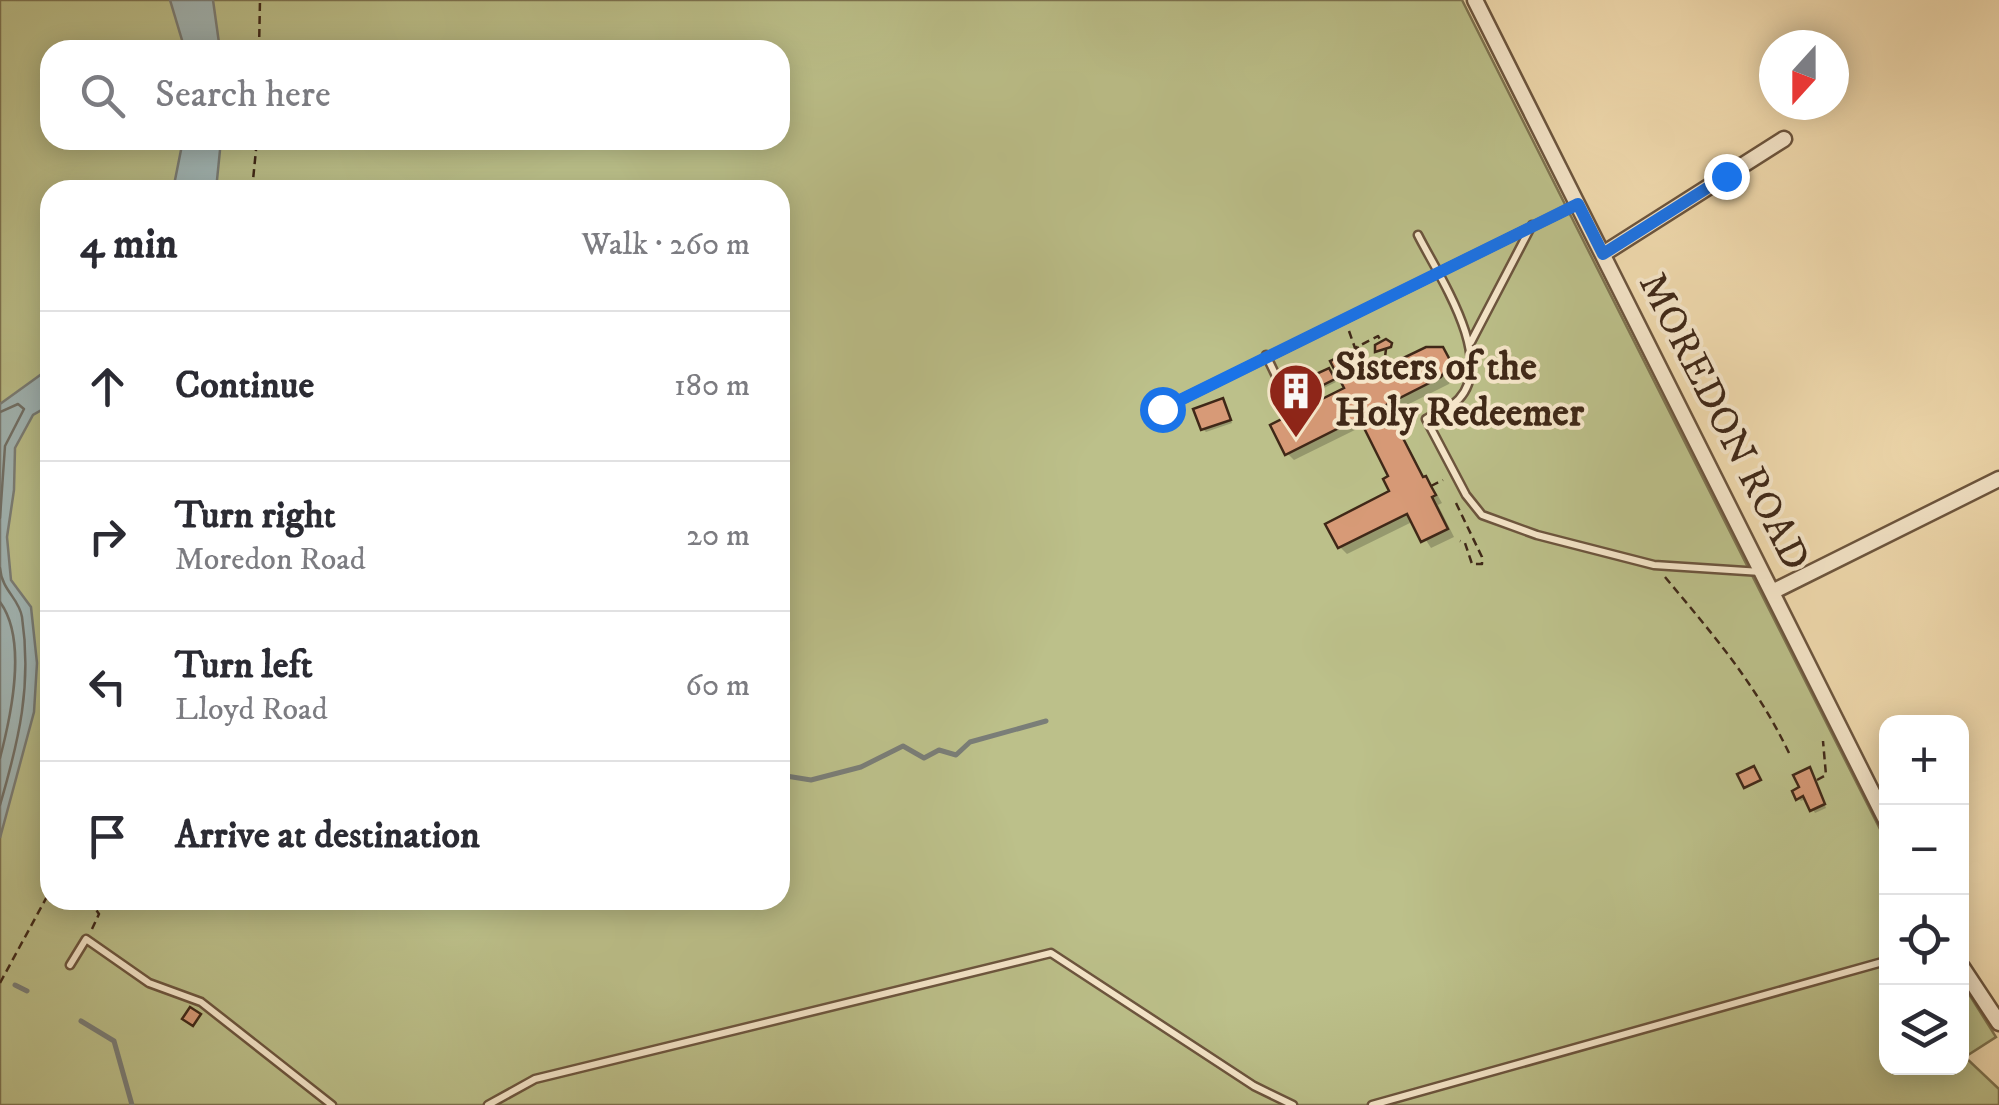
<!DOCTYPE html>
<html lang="en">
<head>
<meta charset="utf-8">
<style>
	body { margin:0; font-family:"IM FELL DW Pica",serif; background:#f7f7f7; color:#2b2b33 }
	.controls { position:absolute; right:30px; bottom:30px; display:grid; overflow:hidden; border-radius:20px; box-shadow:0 5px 25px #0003 }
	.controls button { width:90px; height:90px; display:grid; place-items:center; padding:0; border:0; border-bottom:2px solid #e1e1e2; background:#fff; color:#2b2b33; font:50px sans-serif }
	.compass { position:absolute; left:1759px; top:30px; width:90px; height:90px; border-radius:50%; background:#fff; box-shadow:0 5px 25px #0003; rotate:201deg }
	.stop { position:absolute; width:30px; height:30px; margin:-22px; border:8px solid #1a73e8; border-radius:50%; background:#fff }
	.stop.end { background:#1a73e8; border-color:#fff; box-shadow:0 2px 10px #0008 }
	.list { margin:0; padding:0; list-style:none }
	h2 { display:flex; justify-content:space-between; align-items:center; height:130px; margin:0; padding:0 40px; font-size:42px }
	h2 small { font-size:32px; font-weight:400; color:#7c7c81 }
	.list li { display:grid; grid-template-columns:65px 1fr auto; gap:30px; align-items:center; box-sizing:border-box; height:150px; padding:0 40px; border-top:2px solid #e1e1e2 }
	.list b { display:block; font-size:38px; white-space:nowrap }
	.list p { margin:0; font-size:32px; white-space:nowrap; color:#7c7c81 }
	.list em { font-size:32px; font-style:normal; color:#7c7c81 }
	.icon { flex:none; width:55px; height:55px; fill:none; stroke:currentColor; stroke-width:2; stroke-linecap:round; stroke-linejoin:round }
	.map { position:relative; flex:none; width:1999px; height:1105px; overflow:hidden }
	.search { position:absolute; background:#fff; box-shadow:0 5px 25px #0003; left:40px; top:40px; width:750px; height:110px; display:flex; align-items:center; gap:25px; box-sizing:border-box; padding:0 35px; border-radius:30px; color:#7c7c81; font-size:38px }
	.panel { position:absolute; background:#fff; box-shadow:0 5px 25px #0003; left:40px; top:180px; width:750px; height:730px; border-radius:30px }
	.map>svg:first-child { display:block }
	.green { fill:#bcc08a; stroke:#7e7451; stroke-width:2.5; fill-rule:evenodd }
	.water { fill:#a2b8b8; stroke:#7a7e78; stroke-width:2.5 }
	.shadow { fill:#0003 }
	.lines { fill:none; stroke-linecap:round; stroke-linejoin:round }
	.shore { stroke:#707068; stroke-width:2.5 }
	.stream { stroke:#7a7e78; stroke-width:5 }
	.building { fill:#d79a77; stroke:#3f2818; stroke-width:2.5 }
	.lane-casing { stroke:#6c553e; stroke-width:11 }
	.street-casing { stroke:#6c553e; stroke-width:19 }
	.path { stroke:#3f2818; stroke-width:2.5; stroke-dasharray:8 5; stroke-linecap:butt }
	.lane { stroke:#f7e8cc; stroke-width:6 }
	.street { stroke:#f7e8cc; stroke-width:14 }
	.route { stroke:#1a73e8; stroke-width:12 }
	.labels { text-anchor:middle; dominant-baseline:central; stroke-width:8; stroke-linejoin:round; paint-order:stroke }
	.poi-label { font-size:40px; font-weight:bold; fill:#3f2818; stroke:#f7e8cc; text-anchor:start }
	.street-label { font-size:40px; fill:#3f2818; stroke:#f7e8cc }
</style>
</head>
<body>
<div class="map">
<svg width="1999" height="1105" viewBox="0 0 1999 1105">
	<rect width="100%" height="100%" fill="#f2dcb0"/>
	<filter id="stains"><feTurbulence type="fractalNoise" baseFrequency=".002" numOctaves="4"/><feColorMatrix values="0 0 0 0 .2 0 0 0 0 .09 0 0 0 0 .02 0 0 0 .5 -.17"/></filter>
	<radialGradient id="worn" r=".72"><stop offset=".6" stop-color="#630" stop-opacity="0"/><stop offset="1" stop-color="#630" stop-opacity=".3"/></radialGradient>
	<path class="green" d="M 0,0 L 1462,0 L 1886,841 L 1886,1068 L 1962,1068 L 1962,983 L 1996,1037 L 1965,1057 L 1999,1089 L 1999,1105 L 0,1105 ZM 50,50 L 780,50 L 780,140 L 50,140 ZM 50,190 L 780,190 L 780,900 L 50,900 Z"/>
	<path class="water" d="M 170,0 L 213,0 L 220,50 L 185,50 Z
		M 183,140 L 221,140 L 216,190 L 173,190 Z
		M 50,368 L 50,405 L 33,415 L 15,448 L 14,490 L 7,537 L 11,580 L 31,607 L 37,663 L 34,712 L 0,838 L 0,404 Z"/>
	<path class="shadow" d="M 1442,349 L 1457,371 L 1449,384 L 1391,413 L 1424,477 L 1438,496 L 1442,503 L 1438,505 L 1454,537 L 1431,548 L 1414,521 L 1347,554 L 1340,547 L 1393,492 L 1391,478 L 1365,425 L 1294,460 L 1287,453 L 1347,390 L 1357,351 L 1376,381 Z
		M 1331,374 L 1336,382 L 1316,392 L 1313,389 Z
		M 1223,401 L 1232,423 L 1206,432 L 1203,429 Z
		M 1810,770 L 1826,808 L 1815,813 L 1807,798 L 1801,801 L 1798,798 Z"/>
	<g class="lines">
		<path class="shore" d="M 0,412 L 18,404 L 24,409 L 5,446 L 0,518
			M 0,568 C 2,591 19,598 22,617 C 32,685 19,740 0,805
			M 0,602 C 28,640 11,716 0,758"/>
		<path class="stream" d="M 780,775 L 811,780 L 861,767 L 903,746 L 924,758 L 939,750 L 956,755 L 970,742 L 1046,721
			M 15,985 L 27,991
			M 81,1021 L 114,1041 L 132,1105"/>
	</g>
	<path class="building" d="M 1386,339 L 1392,343 L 1391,347 L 1375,352 L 1375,345 Z
		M 1426,347 L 1443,347 L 1451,362 L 1441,377 L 1386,405 L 1423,477 L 1426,476 L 1431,486 L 1436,495 L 1432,497 L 1448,529 L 1421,542 L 1407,514 L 1338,548 L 1325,524 L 1389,491 L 1383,479 L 1388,476 L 1359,418 L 1285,455 L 1270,425 L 1344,388 L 1330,361 L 1358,348 L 1373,379 L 1377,377 L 1374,372 Z
		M 1329,368 L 1335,379 L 1311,391 L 1305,379 Z
		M 1223,398 L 1231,420 L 1201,430 L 1193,409 Z
		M 1754,766 L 1761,780 L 1744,788 L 1737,774 Z
		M 1810,767 L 1825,804 L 1810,811 L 1803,796 L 1796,800 L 1792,791 L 1799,787 L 1793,775 Z
		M 190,1007 L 201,1014 L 193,1026 L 182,1019 Z"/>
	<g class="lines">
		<g class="lane-casing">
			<path id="lane" d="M 1418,235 C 1438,275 1496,359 1459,399 C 1451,408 1436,413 1426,419 L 1466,495 L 1482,515 L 1537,535 L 1654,565 L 1761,572
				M 1471,342 L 1532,225
				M 1266,355 L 1290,405
				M 1162,409 L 1576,205
				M 70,965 L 86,939 L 149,983 L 201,1002 L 332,1105
				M 488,1105 L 535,1079 L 1051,953 L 1254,1086 L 1293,1105
				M 1372,1105 L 1886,961"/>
		</g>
		<g class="street-casing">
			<path id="street" d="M 1475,0 L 1886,820
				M 1603,254 L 1784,139
				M 1772,592 L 1999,479
				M 1962,967 L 1999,1023"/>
		</g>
		<path class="path" d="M 259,50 L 260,0
			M 252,190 L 257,140
			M 1349,331 L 1355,348 L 1378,336 L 1381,341
			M 1373,375 L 1374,364 L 1385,357 L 1386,349
			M 1389,403 L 1404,415 L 1415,415
			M 1431,486 L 1443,480
			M 1456,503 L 1482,557 L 1482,564 L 1472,564 L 1465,543 L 1460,541
			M 1665,577 C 1715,637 1756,684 1790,755
			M 1817,780 L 1826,775 L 1823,741
			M 89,900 L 99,914 L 92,929
			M 0,983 L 50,891"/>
		<use href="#lane" class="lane"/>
		<use href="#street" class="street"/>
	</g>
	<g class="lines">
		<path class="route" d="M 1162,409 L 1578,204 L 1603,254 L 1726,176"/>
	</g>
	<defs>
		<g id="building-pin" transform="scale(2.875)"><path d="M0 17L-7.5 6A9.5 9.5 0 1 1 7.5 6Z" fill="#8f2418" stroke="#f7e8cc"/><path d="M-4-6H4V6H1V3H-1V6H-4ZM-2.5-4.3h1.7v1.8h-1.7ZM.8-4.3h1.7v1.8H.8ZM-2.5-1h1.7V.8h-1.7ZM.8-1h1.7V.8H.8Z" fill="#fff"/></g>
	</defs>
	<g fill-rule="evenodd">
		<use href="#building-pin" x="1296" y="391"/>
	</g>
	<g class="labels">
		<g class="poi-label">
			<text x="1335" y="368">Sisters of the<tspan x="1335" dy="46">Holy Redeemer</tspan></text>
		</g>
		<g class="street-label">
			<text transform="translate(1723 422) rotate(63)">MOREDON ROAD</text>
		</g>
	</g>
	<rect width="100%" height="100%" filter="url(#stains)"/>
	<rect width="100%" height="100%" fill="url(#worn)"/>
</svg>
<div class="controls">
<button>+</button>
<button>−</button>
<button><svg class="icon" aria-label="locate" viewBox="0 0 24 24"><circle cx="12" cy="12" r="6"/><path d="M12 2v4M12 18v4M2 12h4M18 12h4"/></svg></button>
<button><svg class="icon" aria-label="layers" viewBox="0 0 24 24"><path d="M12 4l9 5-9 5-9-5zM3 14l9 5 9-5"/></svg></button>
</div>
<svg class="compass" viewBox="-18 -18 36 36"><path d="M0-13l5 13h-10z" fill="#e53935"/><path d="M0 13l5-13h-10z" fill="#7c7c81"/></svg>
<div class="stop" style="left:1162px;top:409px"></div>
<div class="stop end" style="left:1726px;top:176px"></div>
<div class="search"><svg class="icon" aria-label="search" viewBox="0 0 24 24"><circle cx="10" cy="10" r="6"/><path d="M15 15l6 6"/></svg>Search here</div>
<section class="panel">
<h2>4 min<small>Walk · 260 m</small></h2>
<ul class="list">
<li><svg class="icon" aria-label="ahead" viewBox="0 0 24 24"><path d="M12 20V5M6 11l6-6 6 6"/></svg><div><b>Continue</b></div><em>180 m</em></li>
<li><svg class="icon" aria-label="right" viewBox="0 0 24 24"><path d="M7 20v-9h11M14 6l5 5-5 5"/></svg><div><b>Turn right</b><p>Moredon Road</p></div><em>20 m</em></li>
<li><svg class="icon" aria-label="left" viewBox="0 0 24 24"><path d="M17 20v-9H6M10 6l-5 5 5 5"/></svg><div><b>Turn left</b><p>Lloyd Road</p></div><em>60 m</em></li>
<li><svg class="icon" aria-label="arrive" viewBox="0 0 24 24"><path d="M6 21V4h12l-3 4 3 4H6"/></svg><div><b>Arrive at destination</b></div></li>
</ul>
</section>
</div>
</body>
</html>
